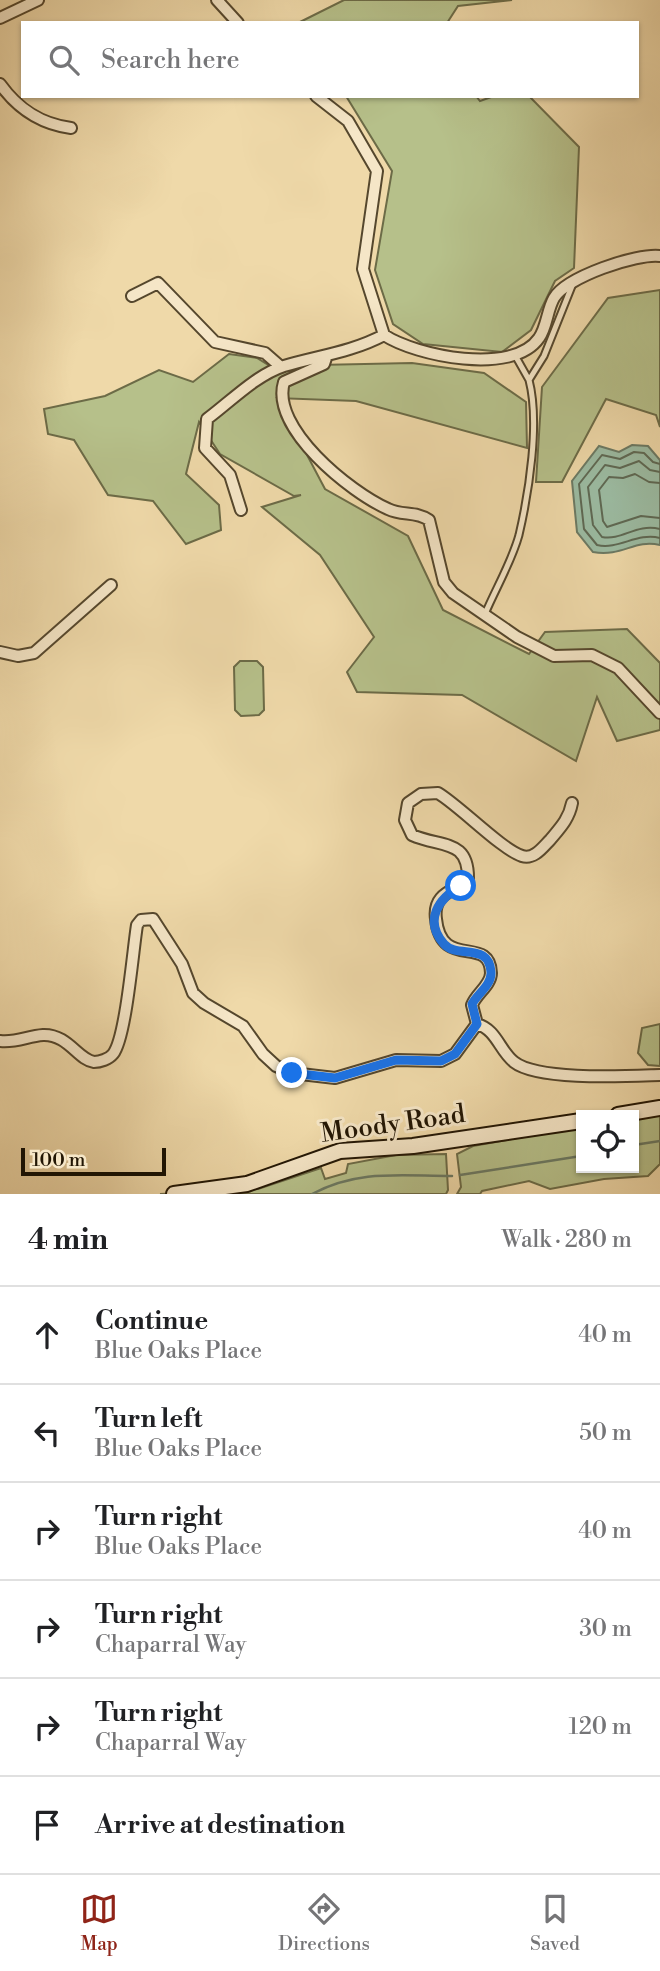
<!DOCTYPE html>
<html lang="en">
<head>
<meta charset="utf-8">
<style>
	body { margin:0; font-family:"Libre Bodoni",serif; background:#f6f6f6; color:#202124 }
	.controls { position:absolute; right:21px; bottom:21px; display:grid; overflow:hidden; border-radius:0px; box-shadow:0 2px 5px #0004 }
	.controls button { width:63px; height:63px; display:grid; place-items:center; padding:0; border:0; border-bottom:2px solid #e0e0e0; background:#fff; color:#202124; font:35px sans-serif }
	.scale { position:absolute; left:21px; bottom:18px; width:145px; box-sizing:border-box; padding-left:7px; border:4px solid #221604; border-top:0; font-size:19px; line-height:24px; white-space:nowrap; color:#221604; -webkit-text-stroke:5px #f5e6c7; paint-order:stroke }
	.stop { position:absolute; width:21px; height:21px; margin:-16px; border:5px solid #1a73e8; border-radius:50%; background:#fff }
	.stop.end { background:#1a73e8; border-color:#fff; box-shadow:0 2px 7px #0008 }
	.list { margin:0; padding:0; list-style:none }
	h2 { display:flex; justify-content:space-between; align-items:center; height:91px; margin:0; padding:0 28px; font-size:30px }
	h2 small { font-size:23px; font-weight:400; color:#757577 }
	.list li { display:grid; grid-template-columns:46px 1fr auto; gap:21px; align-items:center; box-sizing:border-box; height:98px; padding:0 28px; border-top:2px solid #e0e0e0 }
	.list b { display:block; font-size:26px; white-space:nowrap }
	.list p { margin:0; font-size:23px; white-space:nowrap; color:#757577 }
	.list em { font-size:23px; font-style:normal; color:#757577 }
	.icon { flex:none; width:38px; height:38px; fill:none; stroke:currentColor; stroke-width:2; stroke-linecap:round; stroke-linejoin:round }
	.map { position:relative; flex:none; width:660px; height:1194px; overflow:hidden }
	.search { position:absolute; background:#fff; box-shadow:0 2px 5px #0004; left:21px; right:21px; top:21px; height:77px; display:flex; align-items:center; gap:18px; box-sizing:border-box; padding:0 24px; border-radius:0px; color:#757577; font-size:26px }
	.sheet { height:679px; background:#fff }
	nav { display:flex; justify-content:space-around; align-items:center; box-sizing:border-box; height:98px; border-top:2px solid #e0e0e0; background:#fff; font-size:19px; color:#757577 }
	nav a { display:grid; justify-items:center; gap:4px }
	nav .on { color:#8f2418 }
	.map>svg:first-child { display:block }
	.green { fill:#b6c08a; stroke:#6c6b47; stroke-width:2 }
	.water { fill:#9bbba2; stroke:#6b7963; stroke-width:2 }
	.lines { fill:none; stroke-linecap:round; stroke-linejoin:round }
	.shore { stroke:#5e6853; stroke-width:2 }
	.stream { stroke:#6b7963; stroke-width:2.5 }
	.lane-casing { stroke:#55472d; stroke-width:9 }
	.street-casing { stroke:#55472d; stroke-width:14 }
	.secondary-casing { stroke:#221604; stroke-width:18 }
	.lane { stroke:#f5e6c7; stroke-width:5 }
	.street { stroke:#f5e6c7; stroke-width:10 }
	.secondary { stroke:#f5e6c7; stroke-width:14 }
	.route { stroke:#1a73e8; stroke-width:9 }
	.labels { text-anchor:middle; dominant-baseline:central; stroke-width:6; stroke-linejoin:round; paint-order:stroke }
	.street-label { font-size:26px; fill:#221604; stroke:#f5e6c7 }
</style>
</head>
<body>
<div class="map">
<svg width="660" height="1194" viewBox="0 0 660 1194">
	<rect width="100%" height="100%" fill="#efd9a9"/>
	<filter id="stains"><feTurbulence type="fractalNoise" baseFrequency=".00286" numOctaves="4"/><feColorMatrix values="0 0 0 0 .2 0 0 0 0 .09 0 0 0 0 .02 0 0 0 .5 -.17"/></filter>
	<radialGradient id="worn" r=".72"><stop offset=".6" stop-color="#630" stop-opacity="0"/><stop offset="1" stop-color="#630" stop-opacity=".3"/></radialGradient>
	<path class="green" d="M 344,0 L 512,0 L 458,6 L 447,23 L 300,22 Z
		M 346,96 L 476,96 L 480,101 L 494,96 L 529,96 L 579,147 L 574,268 L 555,281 L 531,330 L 502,352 L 423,344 L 393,324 L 375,270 L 392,171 Z
		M 660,290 L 660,427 L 656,415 L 606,399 L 562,482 L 536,482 L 542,387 L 608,298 Z
		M 229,354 L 257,358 L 270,366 L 412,363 L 484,373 L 526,402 L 527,448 L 356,401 L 277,398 L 325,489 L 408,536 L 443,610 L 529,654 L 545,632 L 627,629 L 660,663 L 660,730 L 617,741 L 597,697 L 576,761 L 462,695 L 357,692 L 347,672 L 374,637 L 320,555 L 262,507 L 301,495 L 294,496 L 220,454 L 199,422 L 186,474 L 219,505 L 221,530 L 186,544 L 153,501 L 108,495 L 74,440 L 48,434 L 44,409 L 105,396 L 159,370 L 193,382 Z
		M 240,661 L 257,661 L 263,667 L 264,710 L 259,715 L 241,716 L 235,710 L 234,667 Z
		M 660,1024 L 660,1066 L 648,1065 L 638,1053 L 642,1028 Z
		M 657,1114 L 660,1117 L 660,1164 L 648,1176 L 604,1179 L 550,1189 L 529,1181 L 482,1191 L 480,1194 L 457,1194 L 461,1187 L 457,1154 L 473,1146 L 581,1127 L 581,1168 L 634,1168 L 634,1118 Z
		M 446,1154 L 448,1190 L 446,1194 L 160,1194 L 258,1189 L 321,1168 L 325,1179 L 346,1173 L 348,1164 L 396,1155 Z"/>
	<path class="water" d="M 632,445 L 648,446 L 660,460 L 660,545 C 634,539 623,557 593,552 L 577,532 L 572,481 L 599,446 L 619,452 Z"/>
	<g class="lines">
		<path class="shore" d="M 660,464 L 653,462 L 644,453 L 634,452 L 620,459 L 602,455 L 579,484 L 584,529 L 597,545 C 619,550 637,532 660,538
			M 660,472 L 650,470 L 639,461 L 620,468 L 605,465 L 588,487 L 593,525 L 602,537 C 622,541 636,523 660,529
			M 660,483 L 649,482 L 635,474 L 623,478 L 609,477 L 599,490 L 603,521 L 607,527 L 641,516 L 660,518"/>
		<path class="stream" d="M 634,1145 L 660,1141
			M 460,1175 L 581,1156
			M 312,1194 C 359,1169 401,1176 452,1176"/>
		<g class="lane-casing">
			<path id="lane" d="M 516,357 L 529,380 L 544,356 L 572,286
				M 485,614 C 496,588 512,561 519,535 C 529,492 540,422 529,380"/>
		</g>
		<g class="street-casing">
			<path id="street" d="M 217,0 L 238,23
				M 0,18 L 38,0
				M 0,84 C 18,109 40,124 71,128
				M 316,96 L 348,121 L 377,171 L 363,269 L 384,335 C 416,356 513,376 539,338 C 547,327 547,310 554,298 C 566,277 637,253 660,256
				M 132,296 L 158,283 L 215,342 L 265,353 L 281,367
				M 327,355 L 324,364 L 284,382 C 270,428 350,492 388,509 C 402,516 416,511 429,520 L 444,582 L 453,593 L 517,637 L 554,656 L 592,655 L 618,668 L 660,713
				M 241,510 L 230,475 L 205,448 L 207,419 C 230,402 256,375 284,366 C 318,356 352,352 384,335
				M 0,652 L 18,656 L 34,653 L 111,585
				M 477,1024 L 472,1005 C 476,994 491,985 491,973 C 490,934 441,971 436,919 C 435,912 436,904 441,898 C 448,890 460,887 468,880 C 469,838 441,848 412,835 L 405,820 L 408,803 L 421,794 L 438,793 C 461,807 501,849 522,856 C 534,860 543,847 550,840 C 560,828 569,819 572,803
				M 477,1024 C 497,1030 499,1050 514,1062 C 538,1081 628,1076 660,1075
				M 0,1041 C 16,1043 28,1036 43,1035 C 68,1034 78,1060 94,1062 C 100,1062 109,1059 113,1054 C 126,1038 133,949 137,925 L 141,920 L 153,919 L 182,964 L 193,993 L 204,1003 L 243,1026 L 263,1054 L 276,1066 L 292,1073 L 335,1078 L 396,1060 L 441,1061 L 455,1054 L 477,1024"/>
		</g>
		<g class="secondary-casing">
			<path id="secondary" d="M 618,1115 L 660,1108
				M 174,1194 L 247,1184 L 340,1151 L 413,1146 L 581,1121"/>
		</g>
		<use href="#lane" class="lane"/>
		<use href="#street" class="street"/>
		<use href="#secondary" class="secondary"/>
	</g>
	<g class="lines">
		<path class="route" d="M 292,1073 L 335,1078 L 396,1060 L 441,1061 L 455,1054 L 477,1024 L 472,1004 C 477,994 492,985 491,972 C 489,942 457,959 444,944 C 423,920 439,898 461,886"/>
	</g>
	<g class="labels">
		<g class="street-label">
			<text transform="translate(393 1124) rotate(-8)">Moody Road</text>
		</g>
	</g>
	<rect width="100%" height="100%" filter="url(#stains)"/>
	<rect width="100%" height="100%" fill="url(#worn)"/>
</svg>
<div class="controls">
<button><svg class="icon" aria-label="locate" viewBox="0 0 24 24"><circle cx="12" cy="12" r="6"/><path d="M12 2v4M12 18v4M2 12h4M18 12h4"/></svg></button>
</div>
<div class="scale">100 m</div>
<div class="stop" style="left:461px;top:886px"></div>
<div class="stop end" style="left:292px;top:1073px"></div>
<div class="search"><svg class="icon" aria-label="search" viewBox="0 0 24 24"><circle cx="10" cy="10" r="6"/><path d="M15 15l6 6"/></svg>Search here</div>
</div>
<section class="sheet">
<h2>4 min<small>Walk · 280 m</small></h2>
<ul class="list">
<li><svg class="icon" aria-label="ahead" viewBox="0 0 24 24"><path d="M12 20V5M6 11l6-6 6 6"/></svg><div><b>Continue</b><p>Blue Oaks Place</p></div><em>40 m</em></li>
<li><svg class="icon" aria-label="left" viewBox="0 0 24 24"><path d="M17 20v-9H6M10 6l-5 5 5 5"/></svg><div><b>Turn left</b><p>Blue Oaks Place</p></div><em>50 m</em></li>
<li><svg class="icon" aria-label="right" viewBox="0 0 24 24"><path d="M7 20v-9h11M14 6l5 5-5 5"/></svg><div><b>Turn right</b><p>Blue Oaks Place</p></div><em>40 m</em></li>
<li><svg class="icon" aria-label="right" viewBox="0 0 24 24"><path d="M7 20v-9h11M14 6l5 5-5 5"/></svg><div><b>Turn right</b><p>Chaparral Way</p></div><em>30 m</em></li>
<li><svg class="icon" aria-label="right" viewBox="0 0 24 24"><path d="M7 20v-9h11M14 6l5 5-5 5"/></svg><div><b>Turn right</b><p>Chaparral Way</p></div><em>120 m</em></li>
<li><svg class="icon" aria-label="arrive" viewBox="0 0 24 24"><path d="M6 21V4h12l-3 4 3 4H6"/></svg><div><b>Arrive at destination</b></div></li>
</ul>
</section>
<nav>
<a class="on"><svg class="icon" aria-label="map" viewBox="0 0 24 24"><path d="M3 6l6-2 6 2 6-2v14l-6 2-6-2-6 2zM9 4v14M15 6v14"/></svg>Map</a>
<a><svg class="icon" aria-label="directions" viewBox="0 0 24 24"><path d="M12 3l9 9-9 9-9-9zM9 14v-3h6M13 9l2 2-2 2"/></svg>Directions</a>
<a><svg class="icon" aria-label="saved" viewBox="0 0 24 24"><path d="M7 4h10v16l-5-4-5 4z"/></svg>Saved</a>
</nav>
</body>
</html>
